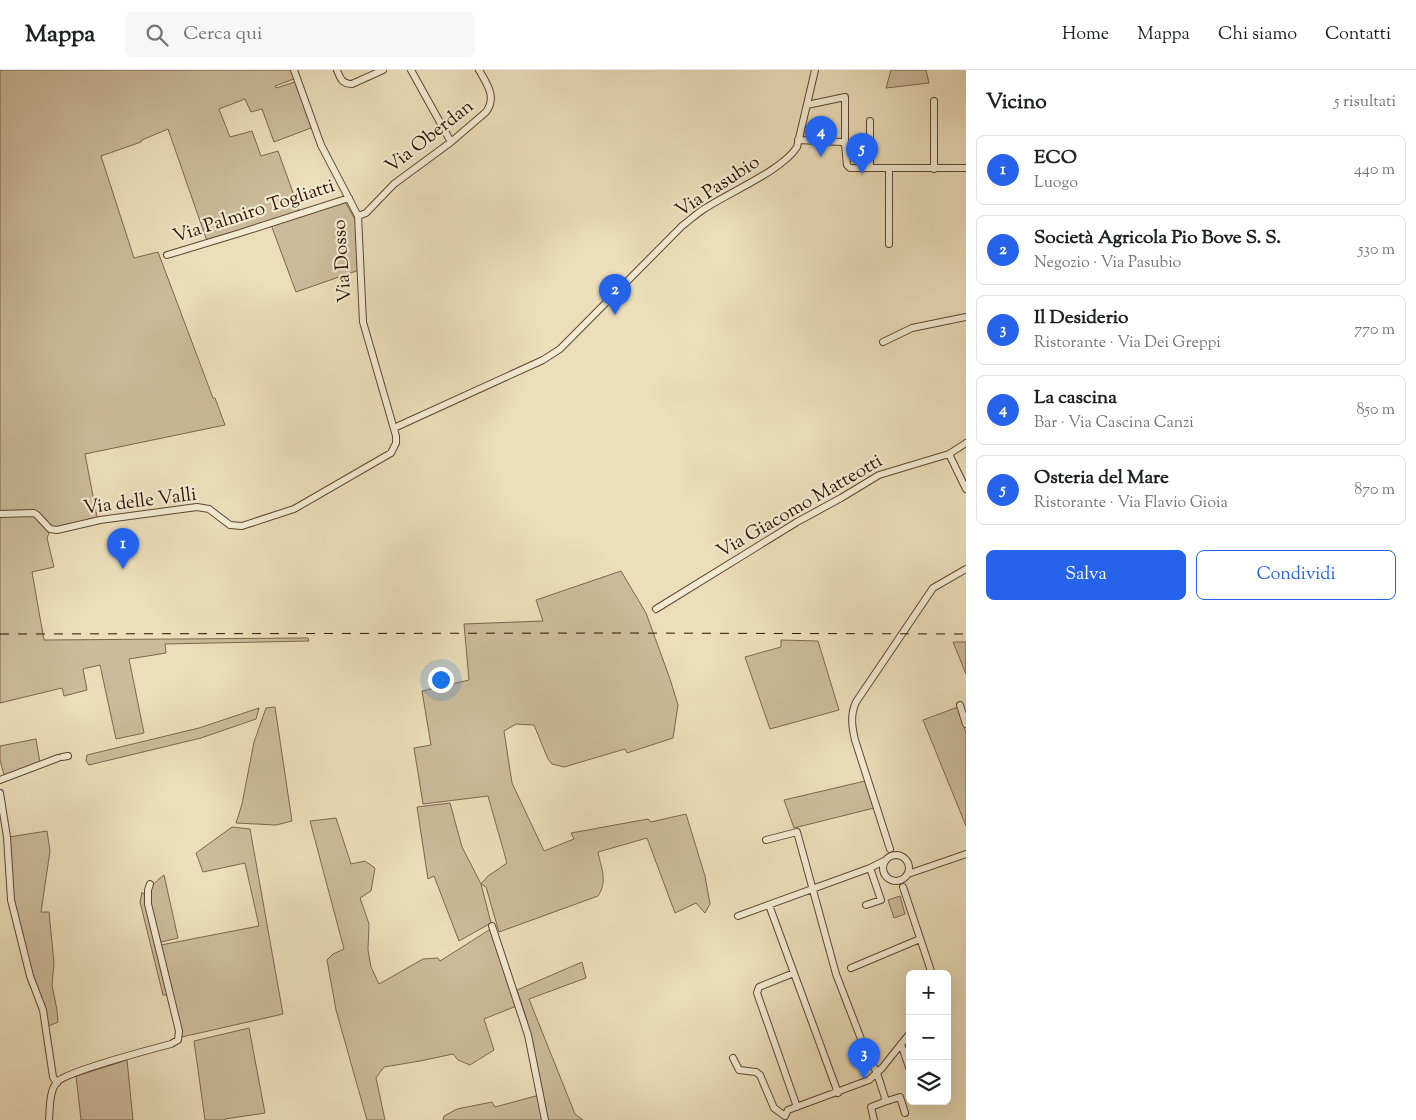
<!DOCTYPE html>
<html lang="it">
<head>
<meta charset="utf-8">
<style>
	body { margin:0; font-family:"Sorts Mill Goudy",serif; background:#f6f6f6; color:#202124 }
	.controls { position:absolute; right:15px; bottom:15px; display:grid; overflow:hidden; border-radius:8px; box-shadow:0 5px 20px #0002 }
	.controls button { width:45px; height:45px; display:grid; place-items:center; padding:0; border:0; border-bottom:1px solid #e0e0e0; background:#fff; color:#202124; font:25px sans-serif }
	.you { position:absolute; left:440px; top:609px; width:18px; height:18px; margin:-12px; border:4px solid #fff; border-radius:50%; background:#1a73e8; box-shadow:0 0 0 8px #1a73e833 }
	.badge { display:grid; place-items:center; width:32px; height:32px; border-radius:50%; background:#2563eb; color:#fff; font-size:16px; font-weight:700 }
	.pin { position:absolute; translate:-50% -41px; filter:drop-shadow(0 1px 2px #0008) }
	.pin::after { content:''; position:absolute; top:26px; width:18px; height:15px; background:inherit; clip-path:polygon(0 0,100% 0,50% 100%) }
	.list { margin:0; padding:0; list-style:none }
	h2 { display:flex; justify-content:space-between; align-items:center; height:65px; margin:0; padding:0 20px; font-size:21px }
	h2 small { font-size:16px; font-weight:400; color:#757577 }
	.list li { display:grid; grid-template-columns:32px 1fr auto; gap:15px; align-items:center; box-sizing:border-box; height:70px; margin:0 10px 10px; padding:0 10px; border:1px solid #e0e0e0; border-radius:8px }
	.list b { display:block; font-size:19px; white-space:nowrap }
	.list p { margin:0; font-size:16px; white-space:nowrap; color:#757577 }
	.list em { font-size:16px; font-style:normal; color:#757577 }
	.actions { display:flex; gap:10px; padding:15px 20px }
	.actions a { flex:1; padding:11px 0; border:1px solid #2563eb; border-radius:8px; text-align:center; font-size:18px; color:#2563eb }
	.actions .main { background:#2563eb; color:#fff }
	.icon { flex:none; width:28px; height:28px; fill:none; stroke:currentColor; stroke-width:2; stroke-linecap:round; stroke-linejoin:round }
	.map { position:relative; flex:none; width:966px; height:1050px; overflow:hidden }
	header { display:flex; align-items:center; gap:30px; box-sizing:border-box; height:70px; padding:0 25px; background:#fff; border-bottom:1px solid #e0e0e0 }
	header strong { font-size:24px }
	nav { display:flex; gap:28px; margin-inline-start:auto; font-size:18px }
	.search { width:350px; height:45px; background:#f6f6f6; display:flex; align-items:center; gap:12px; box-sizing:border-box; padding:0 18px; border-radius:8px; color:#757577; font-size:19px }
	main { display:flex }
	aside { flex:1; background:#fff }
	.map>svg:first-child { display:block }
	.green { fill:#cbbb9a; stroke:#7e664e }
	.lines { fill:none; stroke-linecap:round; stroke-linejoin:round }
	.minor-casing { stroke:#5f4530; stroke-width:8 }
	.minor { stroke:#f2ead2; stroke-width:6 }
	.rail { stroke:#301202; stroke-width:1; stroke-dasharray:9 9; stroke-linecap:butt }
	.labels { text-anchor:middle; dominant-baseline:central; stroke-width:4.5; stroke-linejoin:round; paint-order:stroke }
	.street-label { font-size:19px; fill:#301202; stroke:#f2ead2 }
</style>
</head>
<body>
<header>
<strong>Mappa</strong>
<div class="search"><svg class="icon" aria-label="search" viewBox="0 0 24 24"><circle cx="10" cy="10" r="6"/><path d="M15 15l6 6"/></svg>Cerca qui</div>
<nav><a>Home</a><a>Mappa</a><a>Chi siamo</a><a>Contatti</a></nav>
</header>
<main>
<div class="map">
<svg width="966" height="1050" viewBox="0 0 966 1050">
	<rect width="100%" height="100%" fill="#ebdeb9"/>
	<filter id="stains"><feTurbulence type="fractalNoise" baseFrequency=".004" numOctaves="4"/><feColorMatrix values="0 0 0 0 .2 0 0 0 0 .09 0 0 0 0 .02 0 0 0 .5 -.17"/></filter>
	<radialGradient id="worn" r=".72"><stop offset=".6" stop-color="#630" stop-opacity="0"/><stop offset="1" stop-color="#630" stop-opacity=".3"/></radialGradient>
	<path class="green" d="M 0,0 L 292,0 L 294,9 L 275,16 L 276,18 L 295,12 L 311,55 L 311,58 L 274,72 L 262,39 L 251,42 L 245,29 L 219,39 L 230,67 L 252,61 L 261,86 L 278,81 L 301,145 L 344,130 L 357,153 L 359,200 L 296,222 L 270,152 L 207,171 L 168,59 L 142,70 L 141,72 L 101,86 L 134,188 L 158,182 L 213,328 L 215,328 L 225,355 L 85,384 L 98,452 L 50,460 L 47,468 L 54,497 L 32,502 L 44,570 L 308,568 L 309,571 L 165,574 L 166,583 L 129,589 L 144,663 L 116,669 L 100,595 L 83,599 L 87,620 L 64,626 L 62,618 L 0,633 Z
		M 891,0 L 926,0 L 929,13 L 886,18 Z
		M 621,501 L 646,543 L 670,609 L 678,635 L 673,668 L 627,683 L 625,679 L 564,697 L 552,694 L 548,689 L 534,655 L 516,654 L 504,661 L 512,713 L 544,781 L 574,769 L 571,763 L 648,749 L 651,752 L 686,744 L 705,806 L 710,834 L 705,843 L 696,833 L 675,843 L 647,768 L 598,782 C 601,798 608,811 598,826 L 499,862 L 486,817 L 481,814 L 491,853 L 459,871 L 434,806 L 428,809 L 417,737 L 450,733 L 462,777 L 481,814 L 488,806 L 507,793 L 488,726 L 423,734 L 414,678 L 431,675 L 422,621 L 469,610 L 464,554 L 543,551 L 536,530 Z
		M 781,570 L 818,571 L 839,640 L 770,659 L 745,587 L 781,577 Z
		M 953,572 L 966,572 L 966,604 Z
		M 275,637 L 292,751 L 276,755 L 236,753 L 242,734 L 254,672 L 266,638 Z
		M 958,637 L 966,663 L 966,756 L 923,650 Z
		M 259,638 L 256,649 L 201,668 L 89,695 L 86,691 L 87,685 L 199,658 Z
		M 36,669 L 40,693 L 4,705 L 0,690 L 0,676 Z
		M 865,711 L 874,738 L 794,758 L 784,730 Z
		M 336,748 L 351,794 L 365,791 L 375,798 L 371,821 L 360,828 L 369,854 L 368,880 L 371,897 L 379,914 L 423,889 L 438,888 L 440,891 L 489,860 L 493,862 L 519,935 L 484,949 L 494,980 L 470,995 L 458,990 L 453,984 L 420,991 L 384,997 L 376,1008 L 385,1050 L 367,1050 L 336,940 L 327,890 L 333,884 L 344,879 L 310,751 Z
		M 232,757 L 250,759 L 283,944 L 182,967 L 161,875 L 259,856 L 245,793 L 203,802 L 196,783 Z
		M 47,761 L 50,781 L 41,842 L 49,842 L 54,893 L 52,915 L 57,940 L 58,952 L 49,956 L 32,906 L 12,828 L 9,767 Z
		M 164,805 L 178,868 L 161,872 C 158,861 146,825 152,816 C 155,812 160,808 164,805 Z
		M 142,822 L 144,824 L 168,925 L 163,925 L 140,832 Z
		M 900,826 L 905,844 L 894,848 L 888,830 Z
		M 582,892 L 586,908 L 529,929 L 575,1044 L 583,1050 L 443,1050 L 444,1046 L 457,1039 L 492,1032 L 495,1037 L 543,1024 L 527,951 L 517,920 Z
		M 249,958 L 265,1043 L 225,1049 L 225,1050 L 205,1050 L 194,971 Z
		M 127,990 L 133,1050 L 81,1050 L 76,1006 Z"/>
	<g class="lines">
		<g class="minor-casing">
			<path id="minor" d="M 337,0 C 340,8 342,14 352,14 L 383,0
				M 411,0 L 451,72
				M 934,31 L 934,99
				M 807,35 L 845,27 L 845,74 L 847,95 L 850,98 L 966,98
				M 870,51 L 870,98
				M 798,70 L 842,72 L 845,74
				M 358,146 L 366,143 L 394,114 L 451,72 L 486,42 C 497,27 487,14 479,0
				M 889,174 L 889,98
				M 167,185 L 240,163 L 349,128
				M 883,272 L 912,258 L 966,247
				M 394,358 L 543,290 L 560,279 L 682,156 C 689,151 696,144 704,139 C 728,123 783,100 797,77 L 815,0
				M 949,384 L 966,419
				M 0,444 L 34,443 L 37,445 L 50,459 L 57,460 L 100,450 L 197,437 L 209,439 L 230,455 L 242,456 L 294,439 L 391,383 L 396,373 L 396,366 L 363,252 L 358,146 L 321,75 L 294,0
				M 656,539 L 797,452 L 841,428 L 879,405 L 949,384 L 966,373
				M 960,635 L 966,654
				M 62,687 L 68,686
				M 0,710 L 58,688
				M 0,723 L 7,767 L 11,830 L 30,906 L 43,940 L 53,1007 L 57,1013
				M 766,770 L 797,762 L 836,904 L 866,982 L 877,1003 L 885,1028 L 884,1032 L 871,1037 L 874,1050
				M 890,779 L 855,670 C 852,657 850,645 856,632 L 933,518 L 966,499
				M883 798a13 13 0 1 1 26 0a13 13 0 1 1-26 0Z
				M 908,804 L 966,784
				M 903,817 L 932,904
				M 769,835 L 838,1023
				M 866,835 L 881,830 L 870,798
				M 738,846 L 870,798 L 886,790
				M 492,856 L 528,965 L 545,1050
				M 851,898 L 920,869
				M 794,903 L 759,917 L 757,923 L 797,1037
				M 901,974 L 910,1000
				M 733,988 L 739,1000 L 756,1002 L 760,1005 L 774,1038 L 785,1046
				M 884,1032 L 900,1027 L 905,1043
				M 785,1046 L 788,1040 L 869,1010 L 882,998 L 910,963
				M 49,1050 C 50,1039 49,1021 57,1012 C 66,1002 152,979 171,974 L 178,970 L 179,961 L 148,834 L 148,820 L 150,814"/>
		</g>
		<use href="#minor" class="minor"/>
		<path class="rail" d="M 0,564 L 621,563 L 966,564"/>
	</g>
	<g class="labels">
		<g class="street-label">
			<text transform="translate(430 67) rotate(-38)">Via Oberdan</text>
			<text transform="translate(718 117) rotate(-33)">Via Pasubio</text>
			<text transform="translate(254 142) rotate(-18)">Via Palmiro Togliatti</text>
			<text transform="translate(343 191) rotate(-94)">Via Dosso</text>
			<text transform="translate(140 432) rotate(-7)">Via delle Valli</text>
			<text transform="translate(800 437) rotate(-30)">Via Giacomo Matteotti</text>
		</g>
	</g>
	<rect width="100%" height="100%" filter="url(#stains)"/>
	<rect width="100%" height="100%" fill="url(#worn)"/>
</svg>
<div class="controls">
<button>+</button>
<button>−</button>
<button><svg class="icon" aria-label="layers" viewBox="0 0 24 24"><path d="M12 4l9 5-9 5-9-5zM3 14l9 5 9-5"/></svg></button>
</div>
<div class="you"></div>
<div class="pin badge" style="left:123px;top:499px">1</div>
<div class="pin badge" style="left:615px;top:245px">2</div>
<div class="pin badge" style="left:864px;top:1009px">3</div>
<div class="pin badge" style="left:821px;top:87px">4</div>
<div class="pin badge" style="left:862px;top:104px">5</div>
</div>
<aside>
<h2>Vicino<small>5 risultati</small></h2>
<ul class="list">
<li><span class="badge">1</span><div><b>ECO</b><p>Luogo</p></div><em>440 m</em></li>
<li><span class="badge">2</span><div><b>Società Agricola Pio Bove S. S.</b><p>Negozio · Via Pasubio</p></div><em>530 m</em></li>
<li><span class="badge">3</span><div><b>Il Desiderio</b><p>Ristorante · Via Dei Greppi</p></div><em>770 m</em></li>
<li><span class="badge">4</span><div><b>La cascina</b><p>Bar · Via Cascina Canzi</p></div><em>850 m</em></li>
<li><span class="badge">5</span><div><b>Osteria del Mare</b><p>Ristorante · Via Flavio Gioia</p></div><em>870 m</em></li>
</ul>
<div class="actions"><a class="main">Salva</a><a>Condividi</a></div>
</aside>
</main>
</body>
</html>
